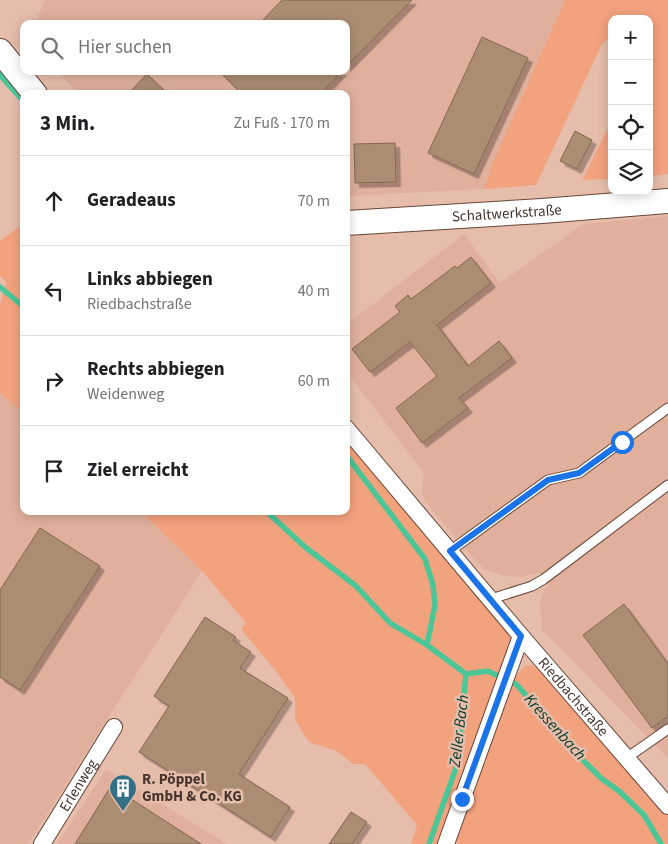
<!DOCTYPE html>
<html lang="de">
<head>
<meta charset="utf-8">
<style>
	body { margin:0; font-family:"Source Sans 3",sans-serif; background:#f2f2f2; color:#202124 }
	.controls { position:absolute; right:15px; top:15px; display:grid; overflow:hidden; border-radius:10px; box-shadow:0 2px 12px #0003 }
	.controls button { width:45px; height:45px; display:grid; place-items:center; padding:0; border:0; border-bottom:1px solid #e0e0e0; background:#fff; color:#202124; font:25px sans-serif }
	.stop { position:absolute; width:15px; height:15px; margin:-11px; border:4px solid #1a73e8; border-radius:50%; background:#fff }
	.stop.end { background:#1a73e8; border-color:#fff; box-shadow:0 1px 5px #0008 }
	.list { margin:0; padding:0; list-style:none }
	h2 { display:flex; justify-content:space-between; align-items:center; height:65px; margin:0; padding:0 20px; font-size:21px }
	h2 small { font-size:16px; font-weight:400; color:#757577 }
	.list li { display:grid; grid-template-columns:32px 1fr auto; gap:15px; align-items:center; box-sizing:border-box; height:90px; padding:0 20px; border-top:1px solid #e0e0e0 }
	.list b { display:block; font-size:19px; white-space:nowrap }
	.list p { margin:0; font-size:16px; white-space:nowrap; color:#757577 }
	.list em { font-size:16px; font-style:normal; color:#757577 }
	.icon { flex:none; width:28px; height:28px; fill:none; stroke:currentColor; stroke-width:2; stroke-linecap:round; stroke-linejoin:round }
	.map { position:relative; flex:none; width:668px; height:844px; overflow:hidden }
	.search { position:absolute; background:#fff; box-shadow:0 2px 12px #0003; left:20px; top:20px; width:330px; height:55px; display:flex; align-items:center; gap:12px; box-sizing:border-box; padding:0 18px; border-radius:10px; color:#757577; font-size:19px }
	.panel { position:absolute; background:#fff; box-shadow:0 2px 12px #0003; left:20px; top:90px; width:330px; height:425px; border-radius:10px }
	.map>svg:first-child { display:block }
	.built { fill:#e0b09d }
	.green { fill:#f3a27e }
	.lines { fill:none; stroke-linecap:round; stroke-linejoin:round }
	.stream { stroke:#4ac697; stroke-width:5.5 }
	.building { fill:#ab8e72; stroke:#82664c; filter:url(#shadow) }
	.lane-casing { stroke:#684637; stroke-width:11 }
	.street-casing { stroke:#684637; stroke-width:18 }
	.secondary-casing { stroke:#684637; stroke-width:26 }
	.lane { stroke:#fff; stroke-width:9 }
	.street { stroke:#fff; stroke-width:16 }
	.secondary { stroke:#fff; stroke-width:24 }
	.route { stroke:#1a73e8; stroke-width:6 }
	.labels { text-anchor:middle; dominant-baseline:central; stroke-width:5; stroke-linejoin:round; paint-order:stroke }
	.street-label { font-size:15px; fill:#45352d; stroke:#e6bdab }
	.poi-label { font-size:15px; font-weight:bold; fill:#45352d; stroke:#e6bdab; text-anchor:start }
	.water-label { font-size:16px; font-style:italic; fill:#003725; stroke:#e6bdab }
</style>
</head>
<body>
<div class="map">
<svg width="668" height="844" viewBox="0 0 668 844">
	<defs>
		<filter id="shadow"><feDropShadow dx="4.5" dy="4.5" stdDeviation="0" flood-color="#0004"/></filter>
	</defs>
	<rect width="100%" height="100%" fill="#e6bdab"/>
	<path class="built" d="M 45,0 L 565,0 L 492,165 L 484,189 L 346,196 L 346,94 L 79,94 L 57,71 L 346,71 L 346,24 L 35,24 Z
		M 668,216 L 668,758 L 542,630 L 540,604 L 544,590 L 548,585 L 539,573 L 521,577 L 504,576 L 485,570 L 473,558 L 433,511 L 424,499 L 422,489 L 424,473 L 346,371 L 346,325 L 464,234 L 500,283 L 583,224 Z
		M 0,393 L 24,413 L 24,511 L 140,511 L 202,571 L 28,844 L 0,844 Z
		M 106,769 L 227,844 L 57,844 Z"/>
	<path class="green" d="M 565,0 L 668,0 L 668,174 L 649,176 L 649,19 L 612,19 L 612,36 L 602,44 L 536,185 L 484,189 L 492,165 Z
		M 612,120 L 612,179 L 582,180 Z
		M 24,223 L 24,413 L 0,393 L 0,305 L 6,282 L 0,276 L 0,241 Z
		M 346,439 L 477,597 L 511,636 L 512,644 L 441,844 L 411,844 L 417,825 L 365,764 L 353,764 L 337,751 L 309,742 L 295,720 L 295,698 L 278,674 L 241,629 L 246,623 L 202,571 L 140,511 L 346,511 Z
		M 531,665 L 536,667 L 543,674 L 603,740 L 668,815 L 668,844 L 458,844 L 456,834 L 514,678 L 525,666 Z"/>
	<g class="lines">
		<path class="stream" d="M 0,75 L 24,102
			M 0,287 L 24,307
			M 346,455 L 425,559 L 433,585 L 435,605 L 427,645
			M 266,511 L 305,547 L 356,586 L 390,623 L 427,645 L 466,674 L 488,671 L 517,685 L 548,721 L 557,735 L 602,779 L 619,791 L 644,815 L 661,844
			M 429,844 L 457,765 L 466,674"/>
	</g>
	<path class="building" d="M 282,0 L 412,0 L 346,67 L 346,24 L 259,24 Z
		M 482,37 L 528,58 L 474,174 L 428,153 Z
		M 219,71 L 342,71 L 320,94 L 242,94 Z
		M 147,74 L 168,94 L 128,94 Z
		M 575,131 L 592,140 L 577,169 L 560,161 Z
		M 395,143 L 396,182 L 355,183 L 354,144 Z
		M 471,257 L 491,283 L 437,325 L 468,366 L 499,341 L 512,358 L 459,398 L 468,408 L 422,443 L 396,408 L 437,376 L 410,342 L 370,372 L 352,349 L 400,312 L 395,306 L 408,295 L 411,299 L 455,266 L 457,268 Z
		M 40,528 L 100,566 L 20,690 L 0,677 L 0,590 Z
		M 624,604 L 668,664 L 668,716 L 652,728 L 583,635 Z
		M 205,617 L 236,637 L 233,640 L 251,652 L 240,668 L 288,698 L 239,774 L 290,807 L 271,837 L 139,752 L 169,706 L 154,696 Z
		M 111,786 L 201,844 L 75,844 Z
		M 351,812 L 367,822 L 352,844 L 329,844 Z"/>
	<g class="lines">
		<g class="lane-casing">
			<path id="lane" d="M 450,551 L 548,480 L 579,473 L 668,408
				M 491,599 L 532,586 L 544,579 L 668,485
				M 628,757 L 668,729"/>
		</g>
		<g class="street-casing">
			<g id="street">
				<path id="s1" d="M 346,428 L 521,636 L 668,806"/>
				<path id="s2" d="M 42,844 L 114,727"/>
				<path d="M 446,844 L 521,636"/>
			</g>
		</g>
		<g class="secondary-casing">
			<g id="secondary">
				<path d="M 0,51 L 35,94"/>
				<path id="s3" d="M 346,223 L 542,211 L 668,201"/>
			</g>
		</g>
		<use href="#lane" class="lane"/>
		<use href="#street" class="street"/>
		<use href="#secondary" class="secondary"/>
	</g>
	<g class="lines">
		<path class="route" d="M 462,799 L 521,636 L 450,551 L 548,480 L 579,473 L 622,442"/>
	</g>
	<defs>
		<g id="building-pin" transform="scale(1.4375)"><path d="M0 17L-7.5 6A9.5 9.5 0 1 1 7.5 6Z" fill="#337086" stroke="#e6bdab"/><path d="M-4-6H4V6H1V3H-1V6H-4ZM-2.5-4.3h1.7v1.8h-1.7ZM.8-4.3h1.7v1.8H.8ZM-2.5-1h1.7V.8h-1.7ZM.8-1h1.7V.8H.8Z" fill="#fff"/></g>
	</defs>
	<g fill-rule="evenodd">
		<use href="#building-pin" x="123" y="788"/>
	</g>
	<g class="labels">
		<g class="street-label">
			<text stroke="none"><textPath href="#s3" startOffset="161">Schaltwerkstraße</textPath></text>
			<text stroke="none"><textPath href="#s1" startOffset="352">Riedbachstraße</textPath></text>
			<text stroke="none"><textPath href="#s2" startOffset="69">Erlenweg</textPath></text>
		</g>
		<g class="poi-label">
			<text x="142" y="779">R. Pöppel<tspan x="142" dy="17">GmbH &amp; Co. KG</tspan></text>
		</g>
		<g class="water-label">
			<text transform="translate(555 727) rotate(48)">Kressenbach</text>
			<text transform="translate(459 731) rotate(-83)">Zeller Bach</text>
		</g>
	</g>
</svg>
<div class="controls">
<button>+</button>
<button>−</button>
<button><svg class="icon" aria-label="locate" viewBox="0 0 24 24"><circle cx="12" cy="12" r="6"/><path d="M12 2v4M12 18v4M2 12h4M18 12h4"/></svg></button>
<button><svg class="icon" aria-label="layers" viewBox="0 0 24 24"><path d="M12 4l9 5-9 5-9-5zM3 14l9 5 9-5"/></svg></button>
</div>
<div class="stop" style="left:622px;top:442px"></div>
<div class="stop end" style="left:462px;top:799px"></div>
<div class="search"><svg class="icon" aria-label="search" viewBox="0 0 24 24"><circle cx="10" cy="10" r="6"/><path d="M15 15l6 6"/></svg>Hier suchen</div>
<section class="panel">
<h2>3 Min.<small>Zu Fuß · 170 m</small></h2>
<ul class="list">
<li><svg class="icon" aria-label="ahead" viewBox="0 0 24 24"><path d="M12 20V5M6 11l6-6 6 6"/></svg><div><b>Geradeaus</b></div><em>70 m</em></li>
<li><svg class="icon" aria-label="left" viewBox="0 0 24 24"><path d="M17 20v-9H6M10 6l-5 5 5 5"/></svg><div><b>Links abbiegen</b><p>Riedbachstraße</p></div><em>40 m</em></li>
<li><svg class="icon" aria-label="right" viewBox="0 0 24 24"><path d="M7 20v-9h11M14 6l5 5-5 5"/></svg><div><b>Rechts abbiegen</b><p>Weidenweg</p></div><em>60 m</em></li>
<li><svg class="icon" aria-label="arrive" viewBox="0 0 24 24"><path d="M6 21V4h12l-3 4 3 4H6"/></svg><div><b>Ziel erreicht</b></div></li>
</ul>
</section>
</div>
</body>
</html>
